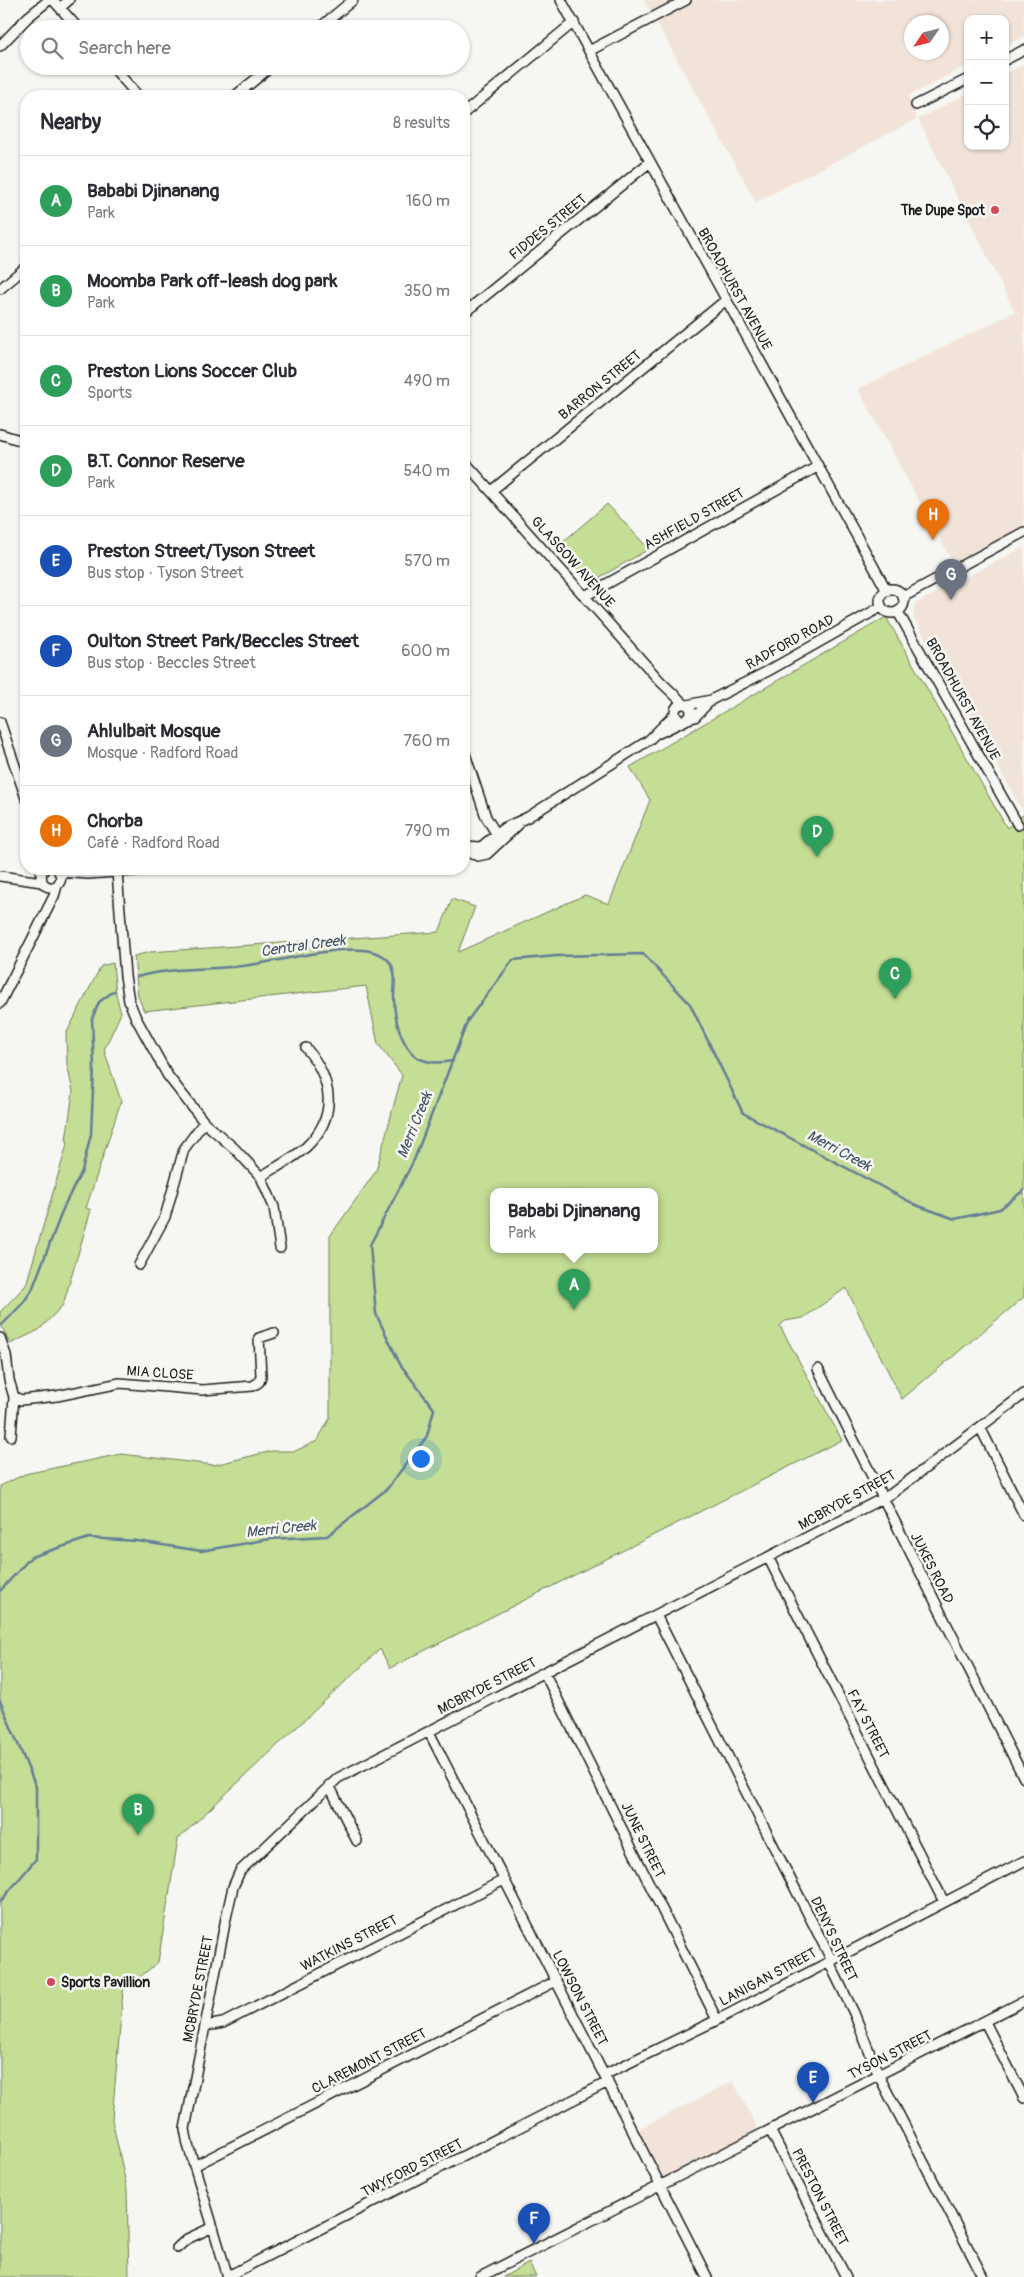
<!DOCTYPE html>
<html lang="en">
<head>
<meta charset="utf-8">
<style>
	body { margin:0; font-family:Pangolin,sans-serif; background:#f2f2f3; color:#2b2b33 }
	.controls { position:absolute; right:15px; top:15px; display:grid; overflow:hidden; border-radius:10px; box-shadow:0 1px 4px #0004 }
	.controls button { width:45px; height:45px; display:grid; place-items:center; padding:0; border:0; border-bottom:1px solid #e1e1e2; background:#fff; color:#2b2b33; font:25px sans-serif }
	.compass { position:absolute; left:904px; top:15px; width:45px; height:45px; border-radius:50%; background:#fff; box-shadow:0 1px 4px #0004; rotate:235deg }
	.you { position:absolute; left:420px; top:1458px; width:18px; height:18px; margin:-12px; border:4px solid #fff; border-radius:50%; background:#1a73e8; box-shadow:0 0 0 8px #1a73e833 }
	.badge { display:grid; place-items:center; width:32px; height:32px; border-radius:50%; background:#db2777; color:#fff; font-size:16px; font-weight:700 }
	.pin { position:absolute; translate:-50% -41px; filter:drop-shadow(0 1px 2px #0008) }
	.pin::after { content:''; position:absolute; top:26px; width:18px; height:15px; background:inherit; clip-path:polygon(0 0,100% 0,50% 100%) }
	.popup { position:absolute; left:490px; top:1188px; width:168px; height:65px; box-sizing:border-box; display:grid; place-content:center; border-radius:10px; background:#fff; filter:drop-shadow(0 1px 4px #0005); font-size:16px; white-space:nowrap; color:#7c7c81 }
	.popup b { font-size:19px; color:#2b2b33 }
	.popup::after { content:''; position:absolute; left:50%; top:100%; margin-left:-10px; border:10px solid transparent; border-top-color:#fff }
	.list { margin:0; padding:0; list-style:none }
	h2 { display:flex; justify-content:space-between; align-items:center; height:65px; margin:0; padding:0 20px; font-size:21px }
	h2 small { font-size:16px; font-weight:400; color:#7c7c81 }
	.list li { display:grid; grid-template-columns:32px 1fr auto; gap:15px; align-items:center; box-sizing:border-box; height:90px; padding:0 20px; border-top:1px solid #e1e1e2 }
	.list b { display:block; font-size:19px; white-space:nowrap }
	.list p { margin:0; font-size:16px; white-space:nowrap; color:#7c7c81 }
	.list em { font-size:16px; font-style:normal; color:#7c7c81 }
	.icon { flex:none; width:28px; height:28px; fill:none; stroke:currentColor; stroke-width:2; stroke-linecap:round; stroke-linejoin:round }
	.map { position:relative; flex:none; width:1024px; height:2277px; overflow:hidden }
	.search { position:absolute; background:#fff; box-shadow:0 1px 4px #0004; left:20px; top:20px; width:450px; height:55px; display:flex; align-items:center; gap:12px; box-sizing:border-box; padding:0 18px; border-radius:28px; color:#7c7c81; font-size:19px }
	.panel { position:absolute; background:#fff; box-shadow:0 1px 4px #0004; left:20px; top:90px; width:450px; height:785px; border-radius:20px }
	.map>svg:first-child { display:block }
	.built { fill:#f2e3d8; fill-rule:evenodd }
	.green { fill:#c4de95; stroke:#707d58; fill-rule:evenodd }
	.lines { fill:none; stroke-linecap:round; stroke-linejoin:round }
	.stream { stroke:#637d98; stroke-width:2.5 }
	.minor-casing { stroke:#1c1c1c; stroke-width:12 }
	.minor { stroke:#f6f6f2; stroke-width:9 }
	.poi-dot { fill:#d1495b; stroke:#f6f6f2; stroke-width:2 }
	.labels { text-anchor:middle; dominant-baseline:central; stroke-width:5; stroke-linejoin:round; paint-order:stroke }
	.poi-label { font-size:14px; font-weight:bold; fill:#1c1c1c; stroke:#f6f6f2; text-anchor:end }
	.street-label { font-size:14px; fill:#1c1c1c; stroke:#f6f6f2 }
	.water-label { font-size:15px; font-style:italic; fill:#455564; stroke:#f6f6f2 }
</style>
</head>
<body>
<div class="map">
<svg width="1024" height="2277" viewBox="0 0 1024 2277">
	<rect width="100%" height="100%" fill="#f6f6f2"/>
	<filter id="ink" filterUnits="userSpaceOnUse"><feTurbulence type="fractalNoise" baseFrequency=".02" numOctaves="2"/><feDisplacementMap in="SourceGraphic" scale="10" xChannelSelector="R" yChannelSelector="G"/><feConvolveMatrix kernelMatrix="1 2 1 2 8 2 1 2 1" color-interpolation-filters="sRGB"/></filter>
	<g filter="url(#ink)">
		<path class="built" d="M 644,0 L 1024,0 L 1024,36 L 1005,46 L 1005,19 L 968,19 L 968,65 L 908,96 L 917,119 L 756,202 ZM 912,22 L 942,22 L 942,52 L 912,52 Z
			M 1024,64 L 1024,525 L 953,563 L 858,389 L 1015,312 L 918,119 L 968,93 L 968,146 L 1005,146 L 1005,74 Z
			M 1024,547 L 1024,813 L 913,616 L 915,604 Z
			M 733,2081 L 759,2131 L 668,2177 L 663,2176 L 637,2130 Z"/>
		<path class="green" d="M 607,504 L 649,549 L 595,580 L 586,578 L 557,547 Z
			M 886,617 L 1007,828 L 1024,814 L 1024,1297 L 902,1399 L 846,1288 L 803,1318 L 785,1321 L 780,1326 L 842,1440 L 390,1668 L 380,1649 L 178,1839 L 158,1962 L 123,1991 L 112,2119 L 127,2189 L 129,2277 L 0,2277 L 0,1486 L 25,1474 L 121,1454 L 214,1465 L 272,1451 L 295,1451 L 317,1441 L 330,1418 L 330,1236 L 376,1171 L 402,1075 L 378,1044 L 366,986 L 144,1011 L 138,996 L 134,956 L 150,952 L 439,932 L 452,899 L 475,907 L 458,952 L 585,895 L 609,904 L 650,800 L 630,767 ZM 494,1191 L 654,1191 L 654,1249 L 494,1249 Z
			M 113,963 L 116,994 L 121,1013 L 104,1050 L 121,1101 L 86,1208 L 91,1210 L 63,1305 L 39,1330 L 10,1344 L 0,1323 L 0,1312 L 26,1285 L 68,1141 L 66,1140 L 73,1092 L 67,1064 L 66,1034 L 101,966 Z
			M 529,2263 L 536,2277 L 503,2277 Z"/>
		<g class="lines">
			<path class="stream" d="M 137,977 C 170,967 208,970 242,966 C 275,962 307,953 340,950 C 354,949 376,949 387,959 C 398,970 394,984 394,998 C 394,1018 402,1053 423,1060 C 433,1064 443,1062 453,1061
				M 2,1325 L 23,1303 L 32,1290 L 65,1204 L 82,1171 L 91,1134 L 94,1068 L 92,1019 L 99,1002 L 114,991
				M 0,1591 L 31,1557 L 89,1538 L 137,1541 L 201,1551 L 270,1539 L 327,1536 L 387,1489 L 427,1436 L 434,1409 L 400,1364 L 376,1314 L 370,1245 L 414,1160 L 468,1020 L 513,960 L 556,956 L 643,954 L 690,1004 L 743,1113 L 916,1205 L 955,1219 L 1000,1209 L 1024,1190
				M 0,1701 L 36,1787 L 36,1859 L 0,1902"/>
			<g class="minor-casing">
				<path id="minor" d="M 53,0 L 79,29
					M 561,0 L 887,591
					M 60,8 L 69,0
					M 318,29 L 353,0
					M 0,46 L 28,17 L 49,0
					M 589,51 L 686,0
					M 1005,60 L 1024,50
					M 112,66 L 138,96
					M 235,96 L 272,66
					M 916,105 L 968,79
					M 464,113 L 574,22
					M 0,289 L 26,267
					M 464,313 L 650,162
					M 0,434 L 26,442
					M 464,461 L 660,681 L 684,704
					M 491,491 L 726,300
					M880 601a12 12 0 1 1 24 0a12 12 0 1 1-24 0Z
					M 585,596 L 817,467
					M 903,597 L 1024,532
					M 898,612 L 1018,825
					M675 712a8 8 0 1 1 16 0a8 8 0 1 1-16 0Z
					M 687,705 L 711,700 L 768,671 L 881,607
					M 688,719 L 695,717 L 711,700
					M 0,722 L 26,798
					M 659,733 L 686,720
					M 464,751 L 486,817 L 500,840
					M 464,846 L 481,847 L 504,828 L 528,817 L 649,740 L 675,714
					M 464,851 L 478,856 L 487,854 L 518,825
					M 45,869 L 41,873 L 42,882 C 52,895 68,881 57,869
					M 60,872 L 88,874 L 161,869
					M 117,872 L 125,976 L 129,1001 L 136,1018 L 168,1076 L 204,1122 L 235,1149 L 261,1177 L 274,1207 L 280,1248
					M 0,876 L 42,882
					M 0,1003 L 54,896 L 57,886
					M 261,1177 C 276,1167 293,1159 306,1147 C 339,1116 332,1079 306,1048
					M 139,1265 L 165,1217 L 184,1149 L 204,1122
					M 0,1338 L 6,1355 L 9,1380 L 14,1397 L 11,1436
					M 818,1369 L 1024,1778
					M 14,1397 L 21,1400 L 57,1396 L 120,1383 L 202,1390 L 253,1386 L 259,1382 L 261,1376 L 259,1338 L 274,1333
					M 980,1427 L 1024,1515
					M 768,1557 L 944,1902
					M 656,1615 L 831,1959 L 831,1966 L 854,2013 L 879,2076 L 983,2277
					M 544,1672 L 717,2020
					M 429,1732 L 707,2277
					M 329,1785 L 357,1841
					M 985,2022 L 1024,2098
					M 205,2026 L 223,2023 L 504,1880
					M 604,2075 L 717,2020 L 1024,1861
					M 770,2130 L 846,2277
					M 194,2166 L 556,1981
					M 177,2248 L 187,2239 L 213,2227
					M 228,2276 L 608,2082
					M 228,2277 L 188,2145 L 185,2129 L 226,1918 L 233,1887 L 240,1871 L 338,1778 L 891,1494 L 1024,1394
					M 480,2277 L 1024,2001"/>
			</g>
			<use href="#minor" class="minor"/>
		</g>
	</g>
	<g class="poi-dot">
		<circle cx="995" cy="210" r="5"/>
		<circle cx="51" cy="1982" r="5"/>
	</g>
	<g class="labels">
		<g class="poi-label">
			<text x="985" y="210">The Dupe Spot</text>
			<text x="61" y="1982" text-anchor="start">Sports Pavillion</text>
		</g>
		<g class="street-label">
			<text transform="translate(548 227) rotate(-39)">FIDDES STREET</text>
			<text transform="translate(735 289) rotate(61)">BROADHURST AVENUE</text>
			<text transform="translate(600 385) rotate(-39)">BARRON STREET</text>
			<text transform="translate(694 519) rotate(-29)">ASHFIELD STREET</text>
			<text transform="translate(573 562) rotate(48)">GLASGOW AVENUE</text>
			<text transform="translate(790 642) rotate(-29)">RADFORD ROAD</text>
			<text transform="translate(963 699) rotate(61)">BROADHURST AVENUE</text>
			<text transform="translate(160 1373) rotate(4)">MIA CLOSE</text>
			<text transform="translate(847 1500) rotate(-29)">MCBRYDE STREET</text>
			<text transform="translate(932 1568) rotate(63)">JUKES ROAD</text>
			<text transform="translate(487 1686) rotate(-27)">MCBRYDE STREET</text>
			<text transform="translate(868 1724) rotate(63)">FAY STREET</text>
			<text transform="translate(643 1840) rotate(64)">JUNE STREET</text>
			<text transform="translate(834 1939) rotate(65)">DENYS STREET</text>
			<text transform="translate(349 1943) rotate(-27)">WATKINS STREET</text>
			<text transform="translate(768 1977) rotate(-28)">LANIGAN STREET</text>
			<text transform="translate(198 1989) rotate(-79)">MCBRYDE STREET</text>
			<text transform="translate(580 1998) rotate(63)">LOWSON STREET</text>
			<text transform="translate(890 2055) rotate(-27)">TYSON STREET</text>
			<text transform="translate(369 2061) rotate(-27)">CLAREMONT STREET</text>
			<text transform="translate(412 2168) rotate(-27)">TWYFORD STREET</text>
			<text transform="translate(820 2197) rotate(63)">PRESTON STREET</text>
		</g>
		<g class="water-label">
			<text transform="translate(303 946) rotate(-8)">Central Creek</text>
			<text transform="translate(415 1125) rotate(-68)">Merri Creek</text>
			<text transform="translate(839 1151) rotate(28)">Merri Creek</text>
			<text transform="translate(281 1529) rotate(-6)">Merri Creek</text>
		</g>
	</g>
</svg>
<div class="controls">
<button>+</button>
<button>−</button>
<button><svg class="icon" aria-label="locate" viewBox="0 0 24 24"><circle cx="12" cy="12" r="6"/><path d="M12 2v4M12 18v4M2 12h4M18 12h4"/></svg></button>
</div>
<svg class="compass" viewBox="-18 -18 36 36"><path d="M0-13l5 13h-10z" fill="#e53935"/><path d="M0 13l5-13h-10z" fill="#7c7c81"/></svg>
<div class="you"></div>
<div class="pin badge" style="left:574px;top:1310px;background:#2e9e5b">A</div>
<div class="popup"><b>Bababi Djinanang</b>Park</div>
<div class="pin badge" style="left:138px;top:1835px;background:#2e9e5b">B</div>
<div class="pin badge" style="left:895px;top:999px;background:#2e9e5b">C</div>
<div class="pin badge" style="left:817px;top:857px;background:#2e9e5b">D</div>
<div class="pin badge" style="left:813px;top:2103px;background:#1a4fb4">E</div>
<div class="pin badge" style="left:534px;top:2244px;background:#1a4fb4">F</div>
<div class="pin badge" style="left:951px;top:600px;background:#6b7280">G</div>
<div class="pin badge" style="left:933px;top:540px;background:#e8710a">H</div>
<div class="search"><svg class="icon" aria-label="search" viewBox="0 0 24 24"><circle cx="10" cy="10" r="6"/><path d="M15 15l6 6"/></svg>Search here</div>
<section class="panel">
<h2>Nearby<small>8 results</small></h2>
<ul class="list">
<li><span class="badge" style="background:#2e9e5b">A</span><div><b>Bababi Djinanang</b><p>Park</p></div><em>160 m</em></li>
<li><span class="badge" style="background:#2e9e5b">B</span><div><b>Moomba Park off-leash dog park</b><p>Park</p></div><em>350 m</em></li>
<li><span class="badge" style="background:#2e9e5b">C</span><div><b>Preston Lions Soccer Club</b><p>Sports</p></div><em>490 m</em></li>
<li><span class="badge" style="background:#2e9e5b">D</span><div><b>B.T. Connor Reserve</b><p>Park</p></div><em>540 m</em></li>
<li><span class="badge" style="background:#1a4fb4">E</span><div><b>Preston Street/Tyson Street</b><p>Bus stop · Tyson Street</p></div><em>570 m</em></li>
<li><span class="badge" style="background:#1a4fb4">F</span><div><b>Oulton Street Park/Beccles Street</b><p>Bus stop · Beccles Street</p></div><em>600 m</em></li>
<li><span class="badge" style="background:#6b7280">G</span><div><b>Ahlulbait Mosque</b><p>Mosque · Radford Road</p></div><em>760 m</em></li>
<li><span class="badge" style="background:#e8710a">H</span><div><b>Chorba</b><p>Café · Radford Road</p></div><em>790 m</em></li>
</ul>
</section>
</div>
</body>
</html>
